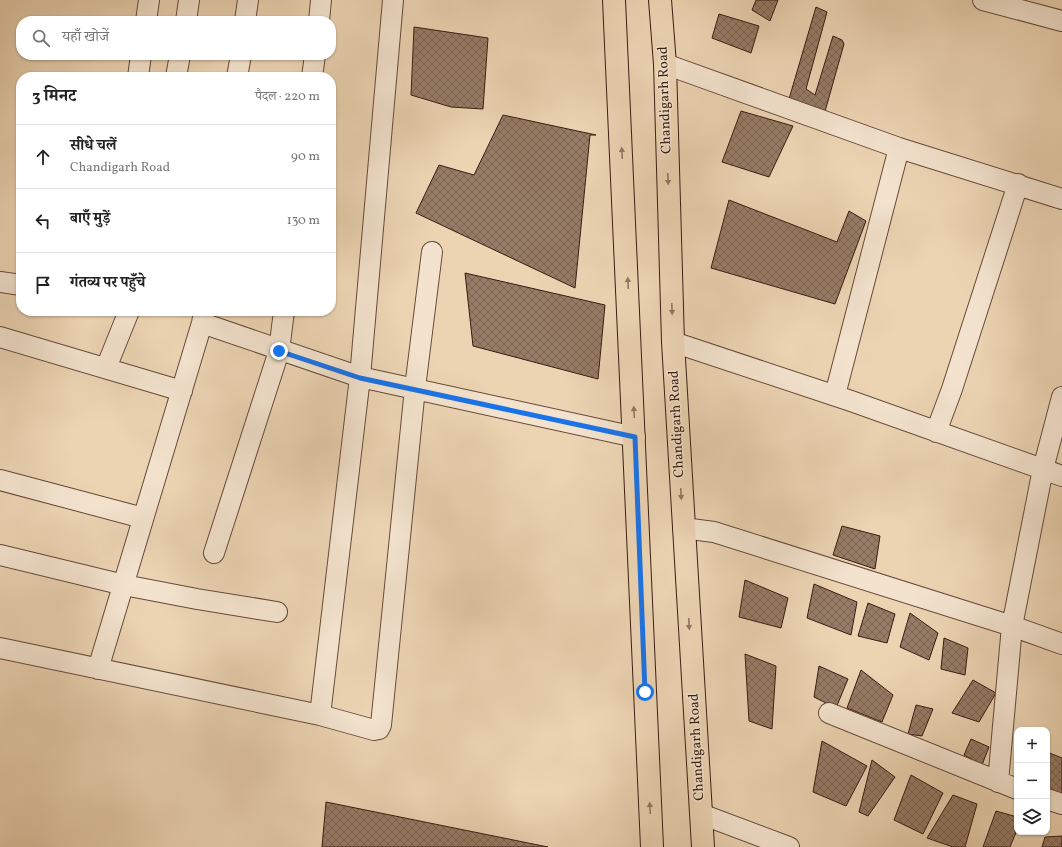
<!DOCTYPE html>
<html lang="hi">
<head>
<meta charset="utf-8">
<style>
	body { margin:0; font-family:Vollkorn,"Noto Serif Devanagari",serif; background:#f2f2f2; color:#222 }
	.controls { position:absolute; right:12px; bottom:12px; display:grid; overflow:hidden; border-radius:8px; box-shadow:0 1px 3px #0004 }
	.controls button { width:36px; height:36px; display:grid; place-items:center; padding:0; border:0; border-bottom:1px solid #e0e0e0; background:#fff; color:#222; font:20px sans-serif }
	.stop { position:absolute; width:12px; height:12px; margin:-9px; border:3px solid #1a73e8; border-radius:50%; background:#fff }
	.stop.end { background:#1a73e8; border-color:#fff; box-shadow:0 1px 4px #0008 }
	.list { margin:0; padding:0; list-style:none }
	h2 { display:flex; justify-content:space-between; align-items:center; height:52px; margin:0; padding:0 16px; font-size:17px }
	h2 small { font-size:13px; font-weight:400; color:#767676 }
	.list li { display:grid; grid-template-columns:26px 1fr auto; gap:12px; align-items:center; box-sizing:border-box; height:64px; padding:0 16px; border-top:1px solid #e0e0e0 }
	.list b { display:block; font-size:15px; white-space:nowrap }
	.list p { margin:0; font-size:13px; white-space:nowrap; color:#767676 }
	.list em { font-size:13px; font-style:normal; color:#767676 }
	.icon { flex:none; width:22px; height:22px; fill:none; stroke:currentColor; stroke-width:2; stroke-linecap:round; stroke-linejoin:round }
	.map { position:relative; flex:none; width:1062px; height:847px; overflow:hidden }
	.search { position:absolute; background:#fff; box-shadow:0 1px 3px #0004; left:16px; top:16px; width:320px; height:44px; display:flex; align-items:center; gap:10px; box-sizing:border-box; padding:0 14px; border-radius:16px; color:#767676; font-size:15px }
	.panel { position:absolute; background:#fff; box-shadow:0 1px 3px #0004; left:16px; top:72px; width:320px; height:244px; border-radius:16px }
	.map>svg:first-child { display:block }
	.building { fill:url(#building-cross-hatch); stroke:#391c12 }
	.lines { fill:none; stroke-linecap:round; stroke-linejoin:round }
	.minor-casing { stroke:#664a3a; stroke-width:22 }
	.primary-casing { stroke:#391c12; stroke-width:24 }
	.minor { stroke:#f3e3ce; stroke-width:20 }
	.primary { stroke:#ecd4b3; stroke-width:22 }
	.oneway { fill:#927862 }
	.route { stroke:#1a73e8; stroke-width:5 }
	.labels { text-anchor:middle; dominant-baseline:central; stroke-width:3; stroke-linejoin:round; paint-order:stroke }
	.street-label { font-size:14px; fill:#391c12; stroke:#f3e3ce }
</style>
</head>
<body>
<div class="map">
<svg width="1062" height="847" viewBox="0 0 1062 847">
	<defs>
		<pattern id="building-cross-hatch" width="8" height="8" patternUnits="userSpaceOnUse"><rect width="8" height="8" fill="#967c66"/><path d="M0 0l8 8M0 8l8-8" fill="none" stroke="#7b6553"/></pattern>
	</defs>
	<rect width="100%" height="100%" fill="#ecd4b3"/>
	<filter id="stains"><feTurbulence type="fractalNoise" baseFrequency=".005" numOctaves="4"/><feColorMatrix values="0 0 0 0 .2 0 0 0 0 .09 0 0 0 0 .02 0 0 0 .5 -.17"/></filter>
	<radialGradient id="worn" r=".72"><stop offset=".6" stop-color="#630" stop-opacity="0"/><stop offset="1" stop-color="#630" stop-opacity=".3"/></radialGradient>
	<path class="building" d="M 756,0 L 778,0 L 770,21 L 752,10 Z
		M 816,7 L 827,12 L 806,89 L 815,95 L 833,36 L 842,40 L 844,44 L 824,115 L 789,99 Z
		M 719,14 L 759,26 L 751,53 L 712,38 Z
		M 414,27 L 488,38 L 483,109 L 451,107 L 411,95 Z
		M 741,111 L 793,126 L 769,177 L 722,162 Z
		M 503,115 L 596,135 L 590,135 L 575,288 L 416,213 L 439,165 L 474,175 Z
		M 729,200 L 837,242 L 849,211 L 866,221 L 835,304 L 711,268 Z
		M 465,273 L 605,305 L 598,379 L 473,346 Z
		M 842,526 L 880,536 L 875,569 L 833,555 Z
		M 745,580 L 788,598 L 781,628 L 739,617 Z
		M 814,584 L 857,602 L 851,635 L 807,618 Z
		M 868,603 L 895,614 L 887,643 L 858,636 Z
		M 910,613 L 938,633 L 929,660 L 900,647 Z
		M 944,638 L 968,648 L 965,675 L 941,669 Z
		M 745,654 L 776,666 L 772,729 L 749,721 Z
		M 819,666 L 848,679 L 836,708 L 814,697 Z
		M 861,670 L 893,695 L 882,722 L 847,708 Z
		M 973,680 L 996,693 L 979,722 L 952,713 Z
		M 916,705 L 933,709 L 922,736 L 908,734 Z
		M 971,739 L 989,747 L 982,765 L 964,755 Z
		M 822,741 L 867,766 L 846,806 L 813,792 Z
		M 1047,752 L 1062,758 L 1062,795 L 1047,791 Z
		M 872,760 L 895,777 L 868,816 L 859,812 Z
		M 911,775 L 943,793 L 923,834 L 894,820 Z
		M 953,795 L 977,804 L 965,847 L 953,847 L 927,838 Z
		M 326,802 L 548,847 L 322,847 Z
		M 996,811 L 1017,817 L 1017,830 L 1010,847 L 983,847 Z
		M 1062,836 L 1062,847 L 1042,847 L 1045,837 Z"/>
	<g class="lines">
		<g class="minor-casing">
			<path id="minor" d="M 983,0 L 1062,21
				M 146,21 L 149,0
				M 186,21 L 189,0
				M 245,21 L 248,0
				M 319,21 L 321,0
				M 665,64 L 899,148 L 1062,199
				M 138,77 L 141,55
				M 176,77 L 180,55
				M 237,77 L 241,55
				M 312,77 L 315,55
				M 0,282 L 21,285
				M 202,323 L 360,377 L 635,437
				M 0,337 L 182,391
				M 673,342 L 851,401 L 1062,476
				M 106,368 L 129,311
				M 835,395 L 899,148
				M 936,432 L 952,389 L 1018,184
				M 0,480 L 143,518
				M 683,528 L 714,532 L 1012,626 L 1062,644
				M 214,553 L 279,351 L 284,311
				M 0,555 L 124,585 L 197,599 L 277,612
				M 0,648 L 320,715 L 374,730 L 379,729 L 381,725 L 415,388 L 432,252
				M 98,669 L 202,323 L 204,311
				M 829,713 L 1017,789
				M 320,715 L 360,377 L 393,0
				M 998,782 L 1012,626 L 1043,469 L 1062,397
				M 1047,799 L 1062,804
				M 701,814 L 789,847"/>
		</g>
		<g class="primary-casing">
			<path id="primary" d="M 614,0 L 652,847
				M 660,0 L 665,64 L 673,342 L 703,847"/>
		</g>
		<use href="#minor" class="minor"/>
		<use href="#primary" class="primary"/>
	</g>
	<defs><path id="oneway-solid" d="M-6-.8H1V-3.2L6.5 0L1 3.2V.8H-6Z"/></defs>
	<g class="oneway">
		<use href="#oneway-solid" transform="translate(622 153) rotate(-93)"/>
		<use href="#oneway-solid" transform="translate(668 179) rotate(88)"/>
		<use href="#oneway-solid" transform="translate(628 283) rotate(-93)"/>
		<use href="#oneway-solid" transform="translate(672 309) rotate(88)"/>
		<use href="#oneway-solid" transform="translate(634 412) rotate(-93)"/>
		<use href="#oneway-solid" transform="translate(681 494) rotate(87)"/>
		<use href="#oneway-solid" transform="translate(689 624) rotate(87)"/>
		<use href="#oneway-solid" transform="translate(650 808) rotate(-93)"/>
	</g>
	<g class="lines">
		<path class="route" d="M 279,351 L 360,378 L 635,437 L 645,692"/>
	</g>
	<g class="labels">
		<g class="street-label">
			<text transform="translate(665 100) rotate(-92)">Chandigarh Road</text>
			<text transform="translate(677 424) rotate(-93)">Chandigarh Road</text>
			<text transform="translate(697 747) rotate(-93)">Chandigarh Road</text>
		</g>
	</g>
	<rect width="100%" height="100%" filter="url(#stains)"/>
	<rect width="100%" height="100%" fill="url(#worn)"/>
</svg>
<div class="controls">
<button>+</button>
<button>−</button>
<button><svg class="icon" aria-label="layers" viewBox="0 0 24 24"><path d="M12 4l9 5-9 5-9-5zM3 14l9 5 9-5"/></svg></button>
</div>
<div class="stop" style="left:645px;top:692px"></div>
<div class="stop end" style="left:279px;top:351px"></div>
<div class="search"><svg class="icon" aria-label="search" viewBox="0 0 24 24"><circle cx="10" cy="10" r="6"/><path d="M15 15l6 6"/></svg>यहाँ खोजें</div>
<section class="panel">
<h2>3 मिनट<small>पैदल · 220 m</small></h2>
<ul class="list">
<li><svg class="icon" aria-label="ahead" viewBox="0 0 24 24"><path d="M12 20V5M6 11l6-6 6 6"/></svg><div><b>सीधे चलें</b><p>Chandigarh Road</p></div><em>90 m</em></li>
<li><svg class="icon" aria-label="left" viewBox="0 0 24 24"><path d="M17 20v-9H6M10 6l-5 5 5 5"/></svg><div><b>बाएँ मुड़ें</b></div><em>130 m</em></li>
<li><svg class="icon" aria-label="arrive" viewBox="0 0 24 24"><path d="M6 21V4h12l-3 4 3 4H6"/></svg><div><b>गंतव्य पर पहुँचे</b></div></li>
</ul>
</section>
</div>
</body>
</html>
